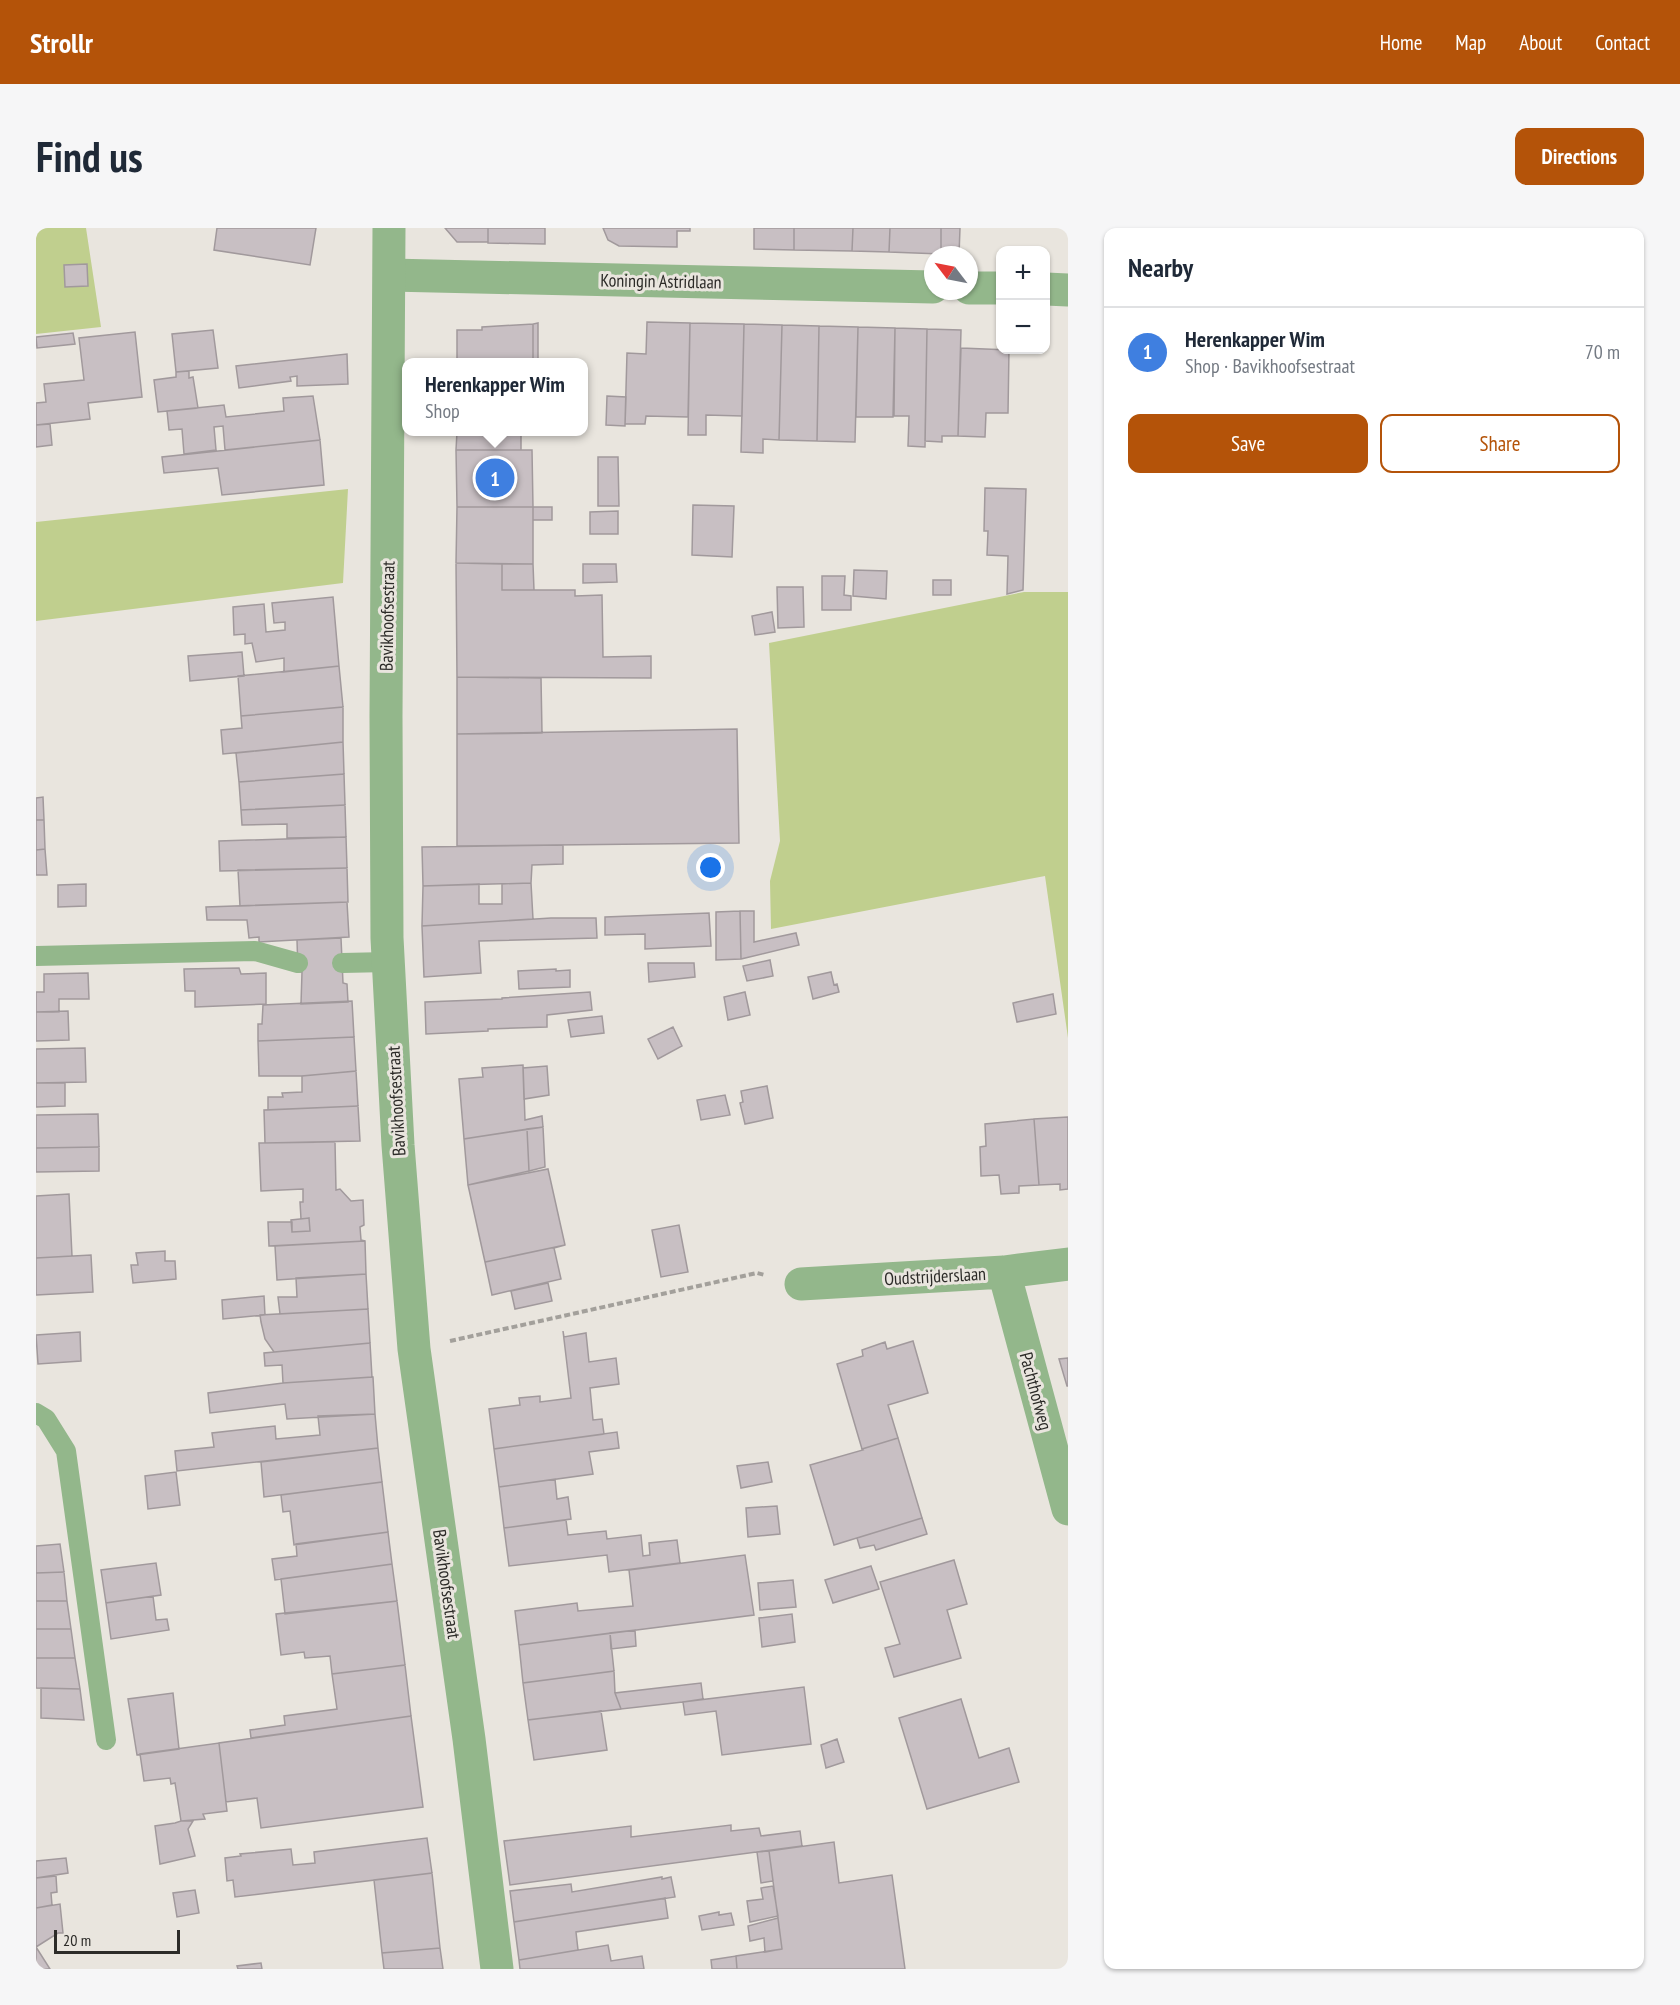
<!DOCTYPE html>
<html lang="en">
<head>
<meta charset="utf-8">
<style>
	body { margin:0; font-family:"PT Sans Narrow",sans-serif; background:#f6f6f7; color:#1f2937 }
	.controls { position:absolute; right:18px; top:18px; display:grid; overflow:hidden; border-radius:12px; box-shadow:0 2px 4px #0004 }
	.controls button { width:54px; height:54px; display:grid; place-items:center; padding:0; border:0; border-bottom:2px solid #e0e1e3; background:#fff; color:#1f2937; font:30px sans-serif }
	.compass { position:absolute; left:888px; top:18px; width:54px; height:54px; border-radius:50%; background:#fff; box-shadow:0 2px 4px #0004; rotate:302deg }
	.scale { position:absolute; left:18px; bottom:15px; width:126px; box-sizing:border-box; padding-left:6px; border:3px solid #2c2b28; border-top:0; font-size:16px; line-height:21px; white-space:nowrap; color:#2c2b28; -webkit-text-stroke:4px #e9e5de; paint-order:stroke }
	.you { position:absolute; left:675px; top:640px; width:21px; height:21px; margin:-15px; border:4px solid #fff; border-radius:50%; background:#1a73e8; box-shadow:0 0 0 9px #1a73e833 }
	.badge { display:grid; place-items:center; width:39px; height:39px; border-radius:50%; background:#b45309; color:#fff; font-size:20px; font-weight:700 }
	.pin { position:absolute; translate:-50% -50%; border:3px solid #fff; box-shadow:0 2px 6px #0006 }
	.popup { position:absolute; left:366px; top:130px; width:186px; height:78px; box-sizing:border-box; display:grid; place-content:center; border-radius:12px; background:#fff; filter:drop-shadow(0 2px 4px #0005); font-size:20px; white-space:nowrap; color:#747a83 }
	.popup b { font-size:22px; color:#1f2937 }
	.popup::after { content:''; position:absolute; left:50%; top:100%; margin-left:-12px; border:12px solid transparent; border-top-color:#fff }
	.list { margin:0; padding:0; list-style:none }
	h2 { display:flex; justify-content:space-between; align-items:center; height:78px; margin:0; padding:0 24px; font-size:26px }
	h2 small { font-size:20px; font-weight:400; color:#747a83 }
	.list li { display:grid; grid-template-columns:39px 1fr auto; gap:18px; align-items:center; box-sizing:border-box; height:90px; padding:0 24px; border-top:2px solid #e0e1e3 }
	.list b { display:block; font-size:22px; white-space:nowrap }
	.list p { margin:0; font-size:20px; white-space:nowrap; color:#747a83 }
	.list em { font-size:20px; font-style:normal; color:#747a83 }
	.actions { display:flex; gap:12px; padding:18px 24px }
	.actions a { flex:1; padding:14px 0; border:2px solid #b45309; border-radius:12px; text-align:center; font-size:21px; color:#b45309 }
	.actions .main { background:#b45309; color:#fff }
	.map { position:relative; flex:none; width:1032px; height:1741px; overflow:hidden; border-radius:12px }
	header { display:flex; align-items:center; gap:36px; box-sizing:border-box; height:84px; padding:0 30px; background:#b45309; color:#fff }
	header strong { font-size:28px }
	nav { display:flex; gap:33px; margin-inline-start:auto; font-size:21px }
	.intro { display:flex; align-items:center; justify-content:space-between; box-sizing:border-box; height:144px; padding:0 36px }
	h1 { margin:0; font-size:42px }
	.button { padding:15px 27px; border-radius:12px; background:#b45309; color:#fff; font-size:21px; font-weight:700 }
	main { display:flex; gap:36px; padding:0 36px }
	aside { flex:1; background:#fff; border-radius:12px; box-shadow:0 2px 4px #0004 }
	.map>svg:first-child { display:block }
	.green { fill:#c0cf8e }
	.building { fill:#c8bfc3; stroke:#a1999c; stroke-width:1.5 }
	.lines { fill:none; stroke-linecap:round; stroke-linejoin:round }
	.path { stroke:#a3a09b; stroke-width:4; stroke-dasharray:6 3; stroke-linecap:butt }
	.service { stroke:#93b78b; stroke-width:20 }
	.minor { stroke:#93b78b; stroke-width:33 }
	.tertiary { stroke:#93b78b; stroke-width:33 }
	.labels { text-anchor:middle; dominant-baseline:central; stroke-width:6; stroke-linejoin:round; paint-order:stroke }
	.street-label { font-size:18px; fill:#2c2b28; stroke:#e9e5de }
</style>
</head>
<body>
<header>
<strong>Strollr</strong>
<nav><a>Home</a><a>Map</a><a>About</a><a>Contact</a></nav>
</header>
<div class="intro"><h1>Find us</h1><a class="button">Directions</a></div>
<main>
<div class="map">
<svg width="1032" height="1741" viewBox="0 0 1032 1741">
	<rect width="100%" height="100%" fill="#e9e5de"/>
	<path class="green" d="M 0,0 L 50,0 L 65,99 L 0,106 Z
		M 312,261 L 307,355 L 0,393 L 0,294 Z
		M 988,364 L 1032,364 L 1032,810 L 1009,648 L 735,701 L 734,653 L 744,613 L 733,415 Z"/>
	<path class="building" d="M 181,0 L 280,0 L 274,37 L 178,22 Z
		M 409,0 L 452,0 L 452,14 L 421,14 Z
		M 452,0 L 509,0 L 509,16 L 452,15 Z
		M 567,0 L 654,0 L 654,3 L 641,3 L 641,19 L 583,18 L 572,12 Z
		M 718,0 L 758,0 L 758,22 L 718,21 Z
		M 758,0 L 817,0 L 816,23 L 758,22 Z
		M 817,0 L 854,0 L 853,24 L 816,23 Z
		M 854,0 L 905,0 L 905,26 L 853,24 Z
		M 905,0 L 924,0 L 923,27 L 905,26 Z
		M 51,36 L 52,58 L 29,59 L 28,37 Z
		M 611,94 L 654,95 L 652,189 L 610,188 L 609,196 L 589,196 L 591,125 L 610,126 Z
		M 502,95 L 502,132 L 497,132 L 497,96 Z
		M 654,95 L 708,96 L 706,188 L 670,187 L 670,207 L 652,207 Z
		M 497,96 L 497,132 L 494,132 L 494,134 L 421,134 L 421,102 L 446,102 L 446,99 Z
		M 708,96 L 746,97 L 743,212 L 727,211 L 727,225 L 705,224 Z
		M 746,97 L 783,98 L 781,213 L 743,212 Z
		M 783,98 L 822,99 L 819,214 L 781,213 Z
		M 822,99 L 859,100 L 857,189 L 820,189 Z
		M 859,100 L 891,101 L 889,219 L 872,218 L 873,188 L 858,188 Z
		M 891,101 L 925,102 L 922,208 L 906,208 L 906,214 L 889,213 Z
		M 177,102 L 182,140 L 140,144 L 136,106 Z
		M 99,104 L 106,169 L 52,175 L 54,191 L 0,197 L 0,175 L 10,174 L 8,156 L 48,152 L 43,110 Z
		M 37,105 L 39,116 L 1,120 L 0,109 Z
		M 925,120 L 973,122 L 972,185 L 950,185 L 949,209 L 922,208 Z
		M 311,126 L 312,156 L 261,158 L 261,148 L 254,149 L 255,153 L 203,160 L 200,138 Z
		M 153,143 L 153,150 L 157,149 L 162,180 L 122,184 L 118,152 L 140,149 L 140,144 Z
		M 277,168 L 284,212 L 189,222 L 187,198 L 178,199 L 180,222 L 148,226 L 146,201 L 133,202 L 131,183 L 188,177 L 190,189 L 248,183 L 247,170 Z
		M 571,168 L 590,169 L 589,198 L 570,197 Z
		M 14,196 L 16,217 L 0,219 L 0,197 Z
		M 421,204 L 485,204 L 485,222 L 420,222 Z
		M 284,212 L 288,257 L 186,267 L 182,240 L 128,245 L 126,229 Z
		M 420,222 L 496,222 L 497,279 L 421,279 Z
		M 562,229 L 582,229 L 583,278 L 562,278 Z
		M 949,260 L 990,261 L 987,362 L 971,366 L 972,328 L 951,327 L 952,303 L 948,303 Z
		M 657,277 L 698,278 L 696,329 L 656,327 Z
		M 421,279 L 497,279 L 497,336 L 420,335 Z
		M 497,279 L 516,279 L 516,292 L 497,292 Z
		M 582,283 L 582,306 L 554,306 L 554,284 Z
		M 420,335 L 466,336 L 466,362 L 539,362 L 539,368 L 566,367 L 567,429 L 615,428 L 615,450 L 421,449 Z
		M 466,336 L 497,336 L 498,362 L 466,362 Z
		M 547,336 L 580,336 L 581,354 L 547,355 Z
		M 818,342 L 851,343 L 850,371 L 817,368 Z
		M 786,348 L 809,348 L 808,367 L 815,368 L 815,382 L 786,382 Z
		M 897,352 L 915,352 L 915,367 L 897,367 Z
		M 741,359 L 767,359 L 768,399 L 742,400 Z
		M 297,369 L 303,438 L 248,444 L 248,430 L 220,434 L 216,415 L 209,416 L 209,406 L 198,407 L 197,379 L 228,376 L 230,404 L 249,402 L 249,394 L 238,395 L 236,375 Z
		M 736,384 L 739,404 L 719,407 L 716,388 Z
		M 206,424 L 208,448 L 154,453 L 152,428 Z
		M 303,438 L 307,479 L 205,488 L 202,448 Z
		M 421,449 L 505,450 L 506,505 L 421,506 Z
		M 307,479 L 307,514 L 187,526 L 185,502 L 206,500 L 205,488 Z
		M 701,501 L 703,615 L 421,618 L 421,506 Z
		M 307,514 L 308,546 L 203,554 L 200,525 Z
		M 308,546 L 309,577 L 205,582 L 203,554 Z
		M 7,569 L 8,592 L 0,592 L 0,570 Z
		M 309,577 L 310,609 L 251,610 L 251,596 L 206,597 L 205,582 Z
		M 0,592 L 8,592 L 9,621 L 0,622 Z
		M 310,609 L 311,640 L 184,643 L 183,613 Z
		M 527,617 L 527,636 L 496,637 L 495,655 L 387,658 L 386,619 Z
		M 9,621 L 11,647 L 0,647 L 0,622 Z
		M 311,640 L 312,674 L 204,678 L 202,642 Z
		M 495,655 L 497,691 L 386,698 L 387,658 L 443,656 L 443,676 L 466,676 L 466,656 Z
		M 50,656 L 50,678 L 22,679 L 22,657 Z
		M 311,674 L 313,709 L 223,714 L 223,709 L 213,710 L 211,692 L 171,692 L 170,679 Z
		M 704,683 L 718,683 L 718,714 L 760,705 L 763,717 L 705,731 Z
		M 704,683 L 705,731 L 680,732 L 680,684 Z
		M 673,685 L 675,718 L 609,721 L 609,706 L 569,707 L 569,689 Z
		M 515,690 L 560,690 L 561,710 L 443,713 L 445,745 L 388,749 L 386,698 Z
		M 305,710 L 307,755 L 311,756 L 312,774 L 265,776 L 266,744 L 262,744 L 261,712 Z
		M 734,732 L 737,748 L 711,753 L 707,738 Z
		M 612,735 L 658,735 L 659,749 L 613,754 Z
		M 203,740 L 205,746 L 230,745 L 230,776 L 159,779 L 159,763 L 149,763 L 148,741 Z
		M 520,741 L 520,743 L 534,742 L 534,759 L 483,761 L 482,743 Z
		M 795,744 L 798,757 L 801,756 L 803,764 L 777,771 L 772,749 Z
		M 52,745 L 53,771 L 23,771 L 23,784 L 0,784 L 0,764 L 8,764 L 8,746 Z
		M 554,764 L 556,782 L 511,787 L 511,799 L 452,801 L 452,803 L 390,806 L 389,774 L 466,771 L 466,770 Z
		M 709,764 L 714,787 L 692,792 L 688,769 Z
		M 1017,766 L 1020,786 L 981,794 L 977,775 Z
		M 316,773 L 318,809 L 222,813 L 222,796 L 226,796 L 227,777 Z
		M 32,783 L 33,812 L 0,813 L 0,784 Z
		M 566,788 L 568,805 L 535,809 L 532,792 Z
		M 637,799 L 646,818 L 622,831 L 612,811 Z
		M 318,809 L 320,843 L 266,848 L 223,848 L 222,813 Z
		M 49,820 L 50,854 L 0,855 L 0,821 Z
		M 487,837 L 489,892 L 506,888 L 507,899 L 428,911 L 423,851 L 447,849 L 446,840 Z
		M 511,838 L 513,867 L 488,871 L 487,840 Z
		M 320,843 L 322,878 L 232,882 L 232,869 L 247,869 L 246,865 L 266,864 L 266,848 Z
		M 0,855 L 29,855 L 29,878 L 0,879 Z
		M 731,858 L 737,890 L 709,896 L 704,875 L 707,874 L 705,863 Z
		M 689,867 L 694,887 L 665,892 L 661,872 Z
		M 322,878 L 324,913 L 229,915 L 228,882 Z
		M 62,886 L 63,919 L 0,920 L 0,887 Z
		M 1032,889 L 1032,961 L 1024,962 L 1024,956 L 1003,957 L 998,891 Z
		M 998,891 L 1003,957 L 983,958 L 983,965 L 965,966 L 963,947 L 945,948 L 944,919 L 950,918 L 949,896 Z
		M 507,899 L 509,939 L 493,943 L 491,901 Z
		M 491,901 L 493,943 L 432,957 L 428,911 Z
		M 299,914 L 300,962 L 304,961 L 315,973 L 327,972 L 328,997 L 324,999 L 325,1012 L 329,1013 L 233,1018 L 232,994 L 256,994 L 256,1004 L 274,1003 L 273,990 L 265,991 L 264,974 L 267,974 L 267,961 L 225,963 L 223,915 Z
		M 63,919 L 63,943 L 0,944 L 0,920 Z
		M 512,941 L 529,1017 L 449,1034 L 432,957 Z
		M 33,966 L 36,1028 L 0,1030 L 0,968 Z
		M 273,990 L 274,1003 L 256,1004 L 255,992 Z
		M 643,997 L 652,1044 L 625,1049 L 616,1002 Z
		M 329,1013 L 330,1046 L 241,1052 L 239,1018 Z
		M 529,1017 L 518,1020 L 525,1051 L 456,1067 L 449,1034 Z
		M 129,1023 L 129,1033 L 139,1033 L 140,1051 L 97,1055 L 95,1037 L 102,1037 L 100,1025 Z
		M 55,1027 L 57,1064 L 0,1067 L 0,1030 Z
		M 330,1046 L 332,1081 L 244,1086 L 242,1069 L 261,1069 L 260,1050 Z
		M 512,1055 L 516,1073 L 479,1081 L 475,1063 Z
		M 228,1068 L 229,1087 L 187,1091 L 186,1072 Z
		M 332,1081 L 334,1115 L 238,1124 L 229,1111 L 225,1094 L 224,1087 Z
		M 527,1103 L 528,1109 L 550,1105 L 553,1134 L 580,1130 L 583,1156 L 554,1160 L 557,1192 L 566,1191 L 568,1206 L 458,1221 L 453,1181 L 484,1177 L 483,1170 L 504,1168 L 504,1174 L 535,1170 Z
		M 44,1104 L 45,1133 L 2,1136 L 0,1107 Z
		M 877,1113 L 892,1165 L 852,1177 L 862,1210 L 826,1221 L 801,1136 L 827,1128 L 826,1122 L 849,1114 L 851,1121 Z
		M 334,1115 L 336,1149 L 247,1155 L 246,1137 L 229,1138 L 228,1125 Z
		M 1032,1130 L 1032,1158 L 1031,1158 L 1023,1131 Z
		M 337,1149 L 339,1186 L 251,1191 L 249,1176 L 174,1185 L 172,1165 L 247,1155 Z
		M 339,1186 L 342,1220 L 141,1243 L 139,1223 L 178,1219 L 176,1205 L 239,1198 L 240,1211 L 284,1207 L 282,1188 Z
		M 581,1204 L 583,1220 L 553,1224 L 557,1246 L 463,1259 L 458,1221 Z
		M 862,1210 L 886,1290 L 798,1317 L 774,1237 L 827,1222 L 826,1221 Z
		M 342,1220 L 346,1254 L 228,1269 L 225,1234 Z
		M 732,1234 L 736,1254 L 705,1260 L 701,1238 Z
		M 140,1244 L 144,1277 L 112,1281 L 109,1248 Z
		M 519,1251 L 521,1271 L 532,1269 L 535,1291 L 468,1300 L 463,1259 Z
		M 346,1254 L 352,1304 L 258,1317 L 254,1283 L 247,1284 L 245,1267 Z
		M 741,1278 L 744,1306 L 712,1309 L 710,1280 Z
		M 886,1290 L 891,1306 L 840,1322 L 838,1317 L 824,1320 L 821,1310 Z
		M 530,1292 L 532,1307 L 570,1303 L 571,1311 L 605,1307 L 607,1328 L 614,1327 L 613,1315 L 641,1312 L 644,1335 L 573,1344 L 571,1327 L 473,1338 L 468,1300 Z
		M 352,1304 L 356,1336 L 239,1352 L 236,1331 L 261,1328 L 260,1316 Z
		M 24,1316 L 28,1344 L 0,1345 L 0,1318 Z
		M 709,1327 L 718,1387 L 483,1417 L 479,1383 L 541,1375 L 542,1383 L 597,1378 L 593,1342 Z
		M 918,1332 L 931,1376 L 911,1382 L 925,1430 L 858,1449 L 849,1420 L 864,1416 L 844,1354 Z
		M 120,1335 L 125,1367 L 70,1375 L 65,1342 Z
		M 356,1336 L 361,1373 L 249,1386 L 245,1351 Z
		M 835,1338 L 843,1361 L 797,1375 L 789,1352 Z
		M 28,1344 L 31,1373 L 0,1373 L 0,1345 Z
		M 757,1352 L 760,1379 L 724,1382 L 722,1355 Z
		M 117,1368 L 120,1392 L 131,1391 L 133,1402 L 75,1411 L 70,1375 Z
		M 0,1373 L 31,1373 L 35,1401 L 0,1401 Z
		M 361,1373 L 369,1437 L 296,1446 L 294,1428 L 269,1430 L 268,1424 L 245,1427 L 240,1386 Z
		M 756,1386 L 759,1414 L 726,1419 L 723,1390 Z
		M 0,1401 L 35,1401 L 39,1430 L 0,1430 Z
		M 599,1402 L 600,1418 L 575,1421 L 574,1405 Z
		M 574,1405 L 578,1443 L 487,1455 L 483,1417 Z
		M 0,1430 L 39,1430 L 44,1461 L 0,1460 Z
		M 369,1437 L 375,1488 L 215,1510 L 214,1502 L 249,1497 L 248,1488 L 301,1481 L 296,1446 Z
		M 578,1443 L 579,1465 L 585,1481 L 492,1492 L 487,1455 Z
		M 665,1455 L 667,1471 L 647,1474 L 585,1481 L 579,1465 Z
		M 768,1459 L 775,1516 L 686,1527 L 680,1483 L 649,1487 L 647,1474 Z
		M 5,1460 L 44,1461 L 48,1492 L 5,1490 Z
		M 137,1465 L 143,1521 L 101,1527 L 92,1471 Z
		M 925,1471 L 943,1530 L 973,1520 L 983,1554 L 891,1581 L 863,1490 Z
		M 565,1483 L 571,1522 L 498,1532 L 492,1492 Z
		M 375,1488 L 387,1579 L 225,1600 L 221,1570 L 190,1574 L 183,1515 Z
		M 801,1511 L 808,1534 L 790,1540 L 785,1517 Z
		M 183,1515 L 191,1583 L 167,1586 L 169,1591 L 145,1593 L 139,1555 L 135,1556 L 134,1550 L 108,1553 L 104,1526 Z
		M 145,1593 L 157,1593 L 152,1601 L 159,1628 L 124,1636 L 119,1598 L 139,1595 Z
		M 695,1597 L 695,1603 L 723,1600 L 725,1608 L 764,1603 L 766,1618 L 474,1657 L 468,1613 L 595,1598 L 595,1609 Z
		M 391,1610 L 396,1645 L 199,1669 L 197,1652 L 191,1653 L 189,1630 L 205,1628 L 204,1626 L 255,1621 L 257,1637 L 279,1635 L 278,1624 Z
		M 798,1614 L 803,1655 L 856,1647 L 869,1741 L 701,1741 L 700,1728 L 746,1721 L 733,1623 Z
		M 733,1623 L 737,1653 L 725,1655 L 721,1624 Z
		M 30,1630 L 32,1645 L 0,1650 L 0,1633 Z
		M 396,1645 L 404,1720 L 346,1725 L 338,1652 Z
		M 20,1648 L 21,1664 L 15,1665 L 16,1677 L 0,1680 L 0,1650 Z
		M 626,1649 L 626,1651 L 635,1649 L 639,1669 L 478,1694 L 474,1663 L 535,1656 L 536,1664 Z
		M 737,1658 L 742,1688 L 714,1694 L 711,1673 L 727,1671 L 725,1660 Z
		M 159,1662 L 163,1685 L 141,1689 L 137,1665 Z
		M 629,1670 L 632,1690 L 540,1704 L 542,1722 L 483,1732 L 478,1694 Z
		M 24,1676 L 27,1705 L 22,1705 L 0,1719 L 0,1680 Z
		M 683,1684 L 683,1687 L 695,1685 L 698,1697 L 666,1702 L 663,1688 Z
		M 742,1690 L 746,1721 L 729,1724 L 728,1710 L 714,1713 L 712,1698 Z
		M 572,1717 L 575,1733 L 606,1728 L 608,1741 L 484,1741 L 483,1732 Z
		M 0,1719 L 14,1741 L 0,1741 Z
		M 404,1720 L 407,1741 L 348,1741 L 346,1725 Z
		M 700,1728 L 701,1741 L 676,1741 L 675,1732 Z
		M 225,1735 L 226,1741 L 202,1741 L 201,1738 Z"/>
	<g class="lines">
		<path class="path" d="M 414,1113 L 721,1045 L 729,1047"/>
		<path class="service" d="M 0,728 L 219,723 L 262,735
			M 306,735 L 352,734
			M 0,1185 L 10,1191 L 30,1223 L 70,1512"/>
		<path class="minor" d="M 354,47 L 897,59
			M 933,60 L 964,60
			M 1010,61 L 1032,62
			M 968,1044 L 1032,1281
			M 765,1056 L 968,1044 L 1032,1036"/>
		<path class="tertiary" d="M 353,0 L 350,488 L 351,710 L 362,917 L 378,1121 L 433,1511 L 461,1741"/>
	</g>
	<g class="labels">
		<g class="street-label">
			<text transform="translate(625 53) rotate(1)">Koningin Astridlaan</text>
			<text transform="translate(351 388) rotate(-89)">Bavikhoofsestraat</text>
			<text transform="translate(360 873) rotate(-93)">Bavikhoofsestraat</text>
			<text transform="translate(899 1048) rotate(-3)">Oudstrijderslaan</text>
			<text transform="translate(1000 1163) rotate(75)">Pachthofweg</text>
			<text transform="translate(411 1356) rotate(82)">Bavikhoofsestraat</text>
		</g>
	</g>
</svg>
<div class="controls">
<button>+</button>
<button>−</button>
</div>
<svg class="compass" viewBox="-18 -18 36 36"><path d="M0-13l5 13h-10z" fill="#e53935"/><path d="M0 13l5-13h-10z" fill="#747a83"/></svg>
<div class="scale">20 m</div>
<div class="you"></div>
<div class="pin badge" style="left:459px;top:250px;background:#3f7fe0">1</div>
<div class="popup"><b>Herenkapper Wim</b>Shop</div>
</div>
<aside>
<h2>Nearby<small></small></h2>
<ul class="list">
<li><span class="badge" style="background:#3f7fe0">1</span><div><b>Herenkapper Wim</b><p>Shop · Bavikhoofsestraat</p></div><em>70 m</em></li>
</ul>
<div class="actions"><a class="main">Save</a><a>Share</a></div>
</aside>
</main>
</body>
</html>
